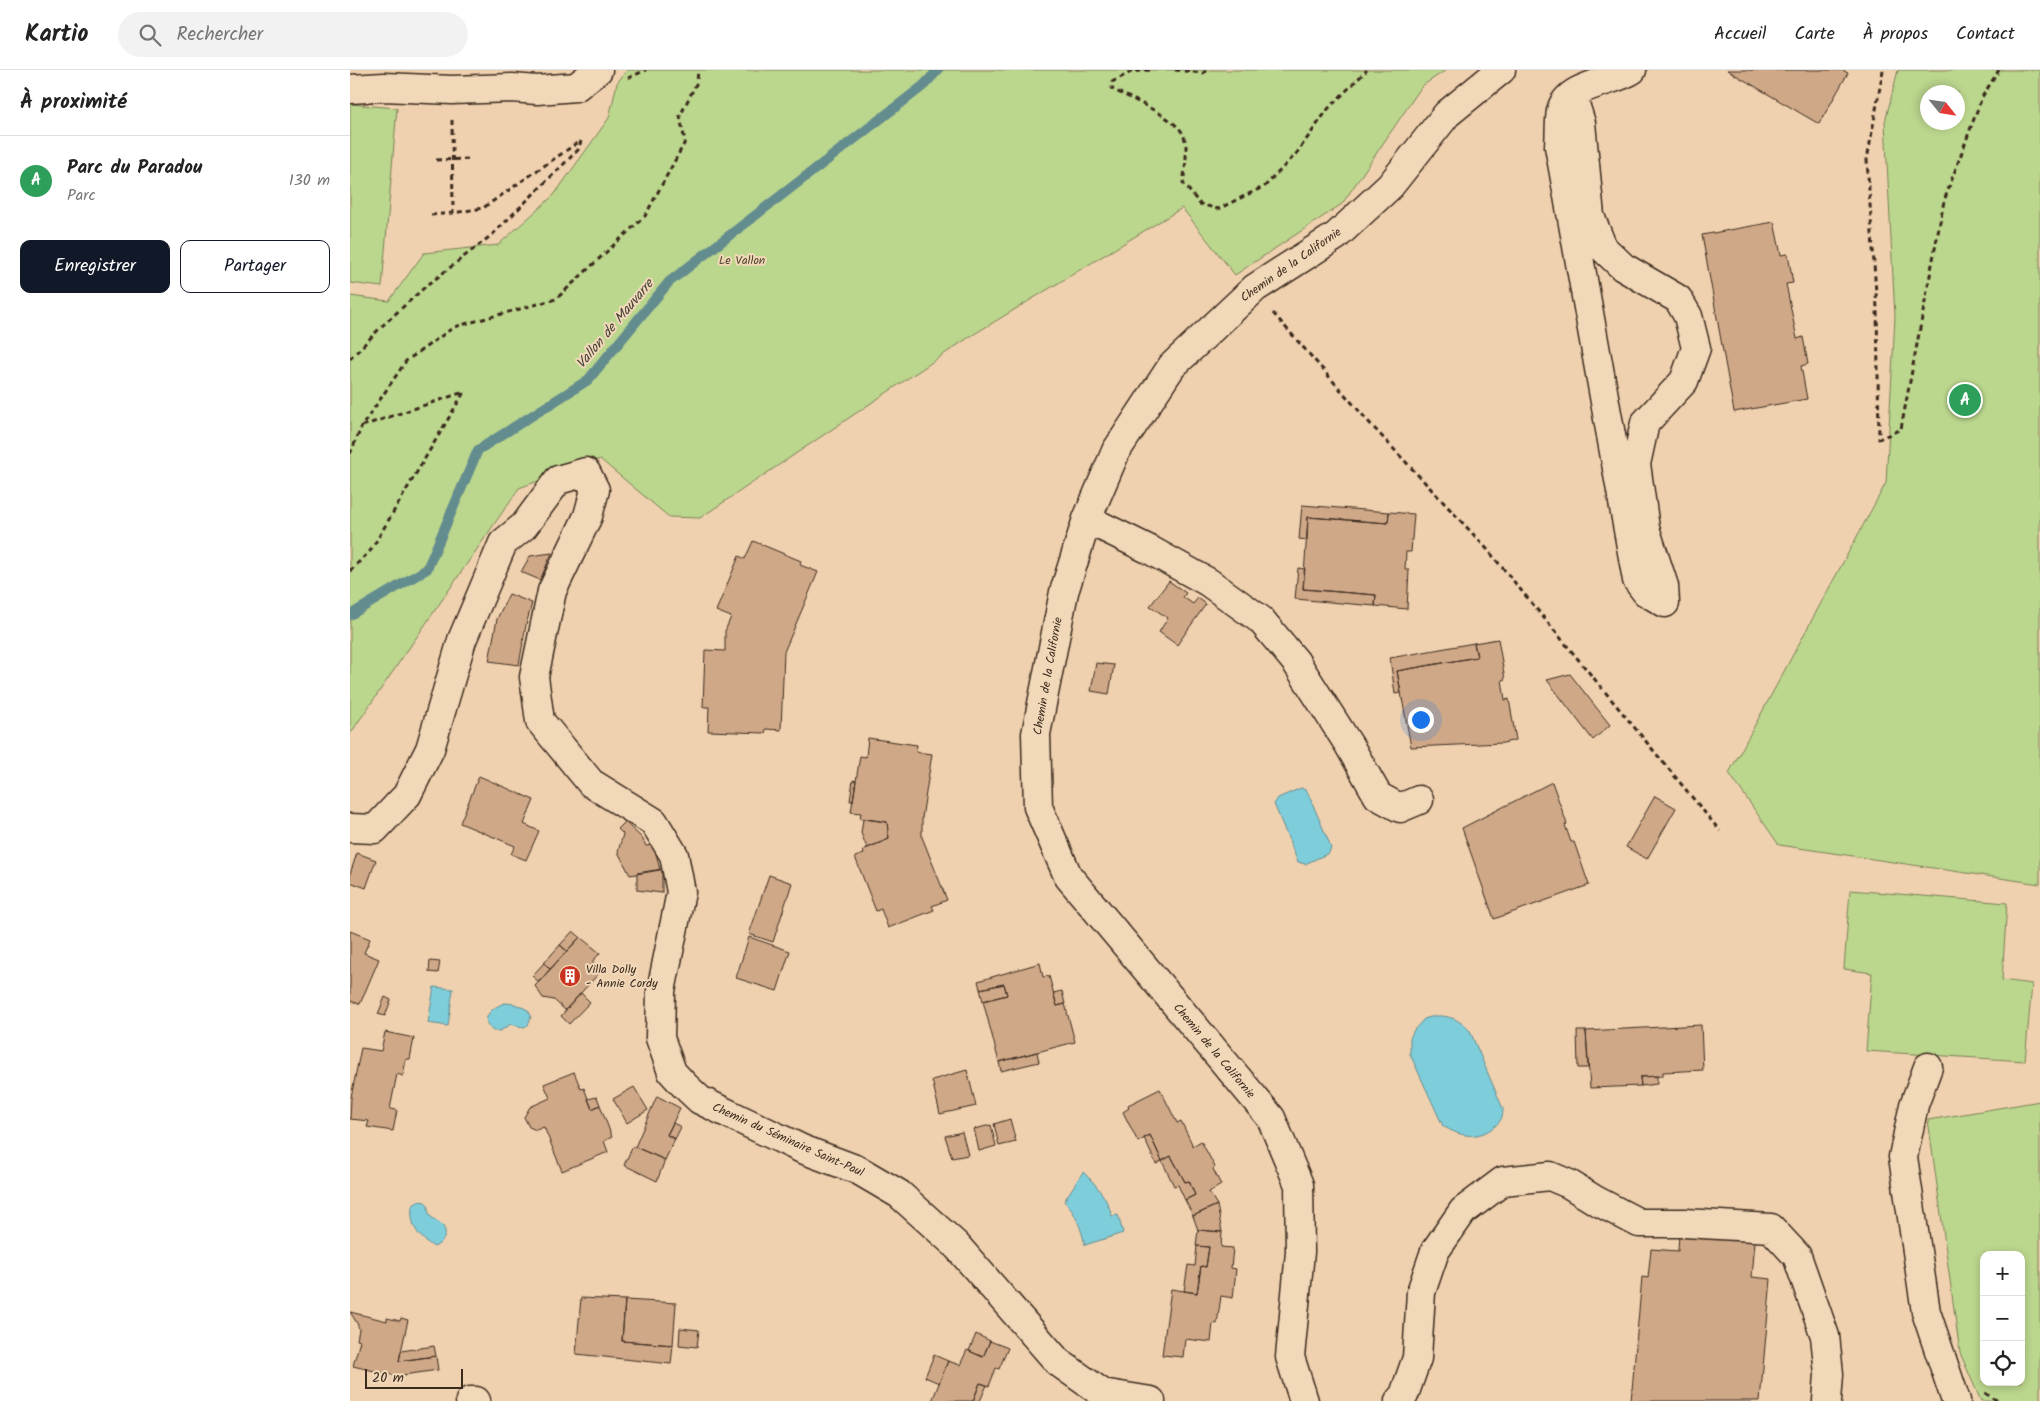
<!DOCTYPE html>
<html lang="fr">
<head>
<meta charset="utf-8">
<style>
	body { margin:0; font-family:Kalam,sans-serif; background:#f2f2f2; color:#222 }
	.controls { position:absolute; right:15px; bottom:15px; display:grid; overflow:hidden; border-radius:10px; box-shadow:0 2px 8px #0003 }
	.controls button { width:45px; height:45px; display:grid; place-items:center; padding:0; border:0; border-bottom:1px solid #e0e0e0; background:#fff; color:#222; font:25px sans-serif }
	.compass { position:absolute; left:1570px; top:15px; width:45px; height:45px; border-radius:50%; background:#fff; box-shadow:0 2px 8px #0003; rotate:120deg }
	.scale { position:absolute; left:15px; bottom:12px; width:98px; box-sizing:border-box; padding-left:5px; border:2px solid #3b2a1e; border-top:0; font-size:14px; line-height:18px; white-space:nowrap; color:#3b2a1e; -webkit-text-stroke:4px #f1d8b8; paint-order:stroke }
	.you { position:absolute; left:1070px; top:649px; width:18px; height:18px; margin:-12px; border:4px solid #fff; border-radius:50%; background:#1a73e8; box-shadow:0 0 0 8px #1a73e833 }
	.badge { display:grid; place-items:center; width:32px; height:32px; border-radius:50%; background:#111827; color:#fff; font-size:16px; font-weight:700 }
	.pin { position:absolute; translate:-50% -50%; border:2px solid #fff; box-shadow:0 1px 5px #0006 }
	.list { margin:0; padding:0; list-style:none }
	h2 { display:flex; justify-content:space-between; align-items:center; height:65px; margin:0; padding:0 20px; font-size:21px }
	h2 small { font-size:16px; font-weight:400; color:#767676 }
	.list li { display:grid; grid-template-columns:32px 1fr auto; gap:15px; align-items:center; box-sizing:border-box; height:90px; padding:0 20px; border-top:1px solid #e0e0e0 }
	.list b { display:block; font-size:19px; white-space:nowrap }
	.list p { margin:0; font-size:16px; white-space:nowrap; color:#767676 }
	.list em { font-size:16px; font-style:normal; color:#767676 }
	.actions { display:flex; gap:10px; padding:15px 20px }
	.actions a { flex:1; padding:11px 0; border:1px solid #111827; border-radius:10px; text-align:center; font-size:18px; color:#111827 }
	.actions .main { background:#111827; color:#fff }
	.icon { flex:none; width:28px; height:28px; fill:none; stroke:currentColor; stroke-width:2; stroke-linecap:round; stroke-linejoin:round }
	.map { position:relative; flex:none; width:1690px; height:1331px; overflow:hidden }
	header { display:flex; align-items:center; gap:30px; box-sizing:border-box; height:70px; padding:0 25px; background:#fff; border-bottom:1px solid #e0e0e0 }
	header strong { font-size:24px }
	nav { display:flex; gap:28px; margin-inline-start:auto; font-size:18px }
	.search { width:350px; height:45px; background:#f2f2f2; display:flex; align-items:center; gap:12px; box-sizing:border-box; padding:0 18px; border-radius:28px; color:#767676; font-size:19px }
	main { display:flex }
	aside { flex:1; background:#fff }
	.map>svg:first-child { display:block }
	.green { fill:#bbd68d; stroke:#7b8056; fill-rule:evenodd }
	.water { fill:#7ecdda; stroke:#638c8f }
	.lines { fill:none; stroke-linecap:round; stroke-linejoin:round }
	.stream { stroke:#638c8f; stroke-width:10 }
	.building { fill:#cfa887; stroke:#3b2a1e }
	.minor-casing { stroke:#3b2a1e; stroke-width:31 }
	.path { stroke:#3b2a1e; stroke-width:3; stroke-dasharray:5 4; stroke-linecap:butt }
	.minor { stroke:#f1d8b8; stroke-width:28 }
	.labels { text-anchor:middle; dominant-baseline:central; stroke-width:4; stroke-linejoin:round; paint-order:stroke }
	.park-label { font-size:12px; fill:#4e442f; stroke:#f1d8b8 }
	.street-label { font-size:12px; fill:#3b2a1e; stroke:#f1d8b8 }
	.poi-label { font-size:12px; fill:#3b2a1e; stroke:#f1d8b8; text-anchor:start }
	.water-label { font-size:14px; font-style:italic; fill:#45423a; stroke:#f1d8b8 }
</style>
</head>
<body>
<header>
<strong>Kartio</strong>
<div class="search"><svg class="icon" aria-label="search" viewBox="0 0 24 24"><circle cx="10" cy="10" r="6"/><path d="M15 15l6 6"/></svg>Rechercher</div>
<nav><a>Accueil</a><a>Carte</a><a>À propos</a><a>Contact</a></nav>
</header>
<main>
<aside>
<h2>À proximité<small></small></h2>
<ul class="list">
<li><span class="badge" style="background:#2e9e5b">A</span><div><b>Parc du Paradou</b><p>Parc</p></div><em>130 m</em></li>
</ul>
<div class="actions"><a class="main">Enregistrer</a><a>Partager</a></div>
</aside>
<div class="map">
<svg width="1690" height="1331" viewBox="0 0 1690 1331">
	<rect width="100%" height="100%" fill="#efd1af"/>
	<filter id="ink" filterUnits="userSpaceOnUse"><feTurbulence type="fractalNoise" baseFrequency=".02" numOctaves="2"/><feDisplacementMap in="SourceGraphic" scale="10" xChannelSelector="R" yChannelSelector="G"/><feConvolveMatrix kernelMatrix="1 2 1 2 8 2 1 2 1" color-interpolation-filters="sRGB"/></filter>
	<g filter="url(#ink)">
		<path class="green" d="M 277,0 L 1096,0 L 1072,16 L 992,134 L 885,205 L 832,138 L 621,266 L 350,448 L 319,447 L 250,389 L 169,418 L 0,664 L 0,226 L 39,231 L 74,183 L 148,175 L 204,125 L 259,48 L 267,13 Z
			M 1548,0 L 1690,0 L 1690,814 L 1429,775 L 1379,703 L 1536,413 L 1545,247 L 1535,52 ZM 1608,22 L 1608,52 L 1578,52 L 1578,22 Z
			M 0,34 L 47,38 L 32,217 L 0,213 Z
			M 1500,820 L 1657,833 L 1652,910 L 1682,914 L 1675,991 L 1516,981 L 1522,903 L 1494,899 Z
			M 1690,1031 L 1690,1331 L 1631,1331 L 1610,1283 L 1578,1050 ZM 1634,1185 L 1671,1185 L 1671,1312 L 1634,1312 Z"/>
		<path class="water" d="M 951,718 L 957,721 L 981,777 L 979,783 L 955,794 L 948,792 L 924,734 L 928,728 Z
			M 84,917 L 103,919 L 98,956 L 78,953 Z
			M 155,933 L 165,934 L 178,940 L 181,946 L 178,956 L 173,957 L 161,954 L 150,961 L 143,961 C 128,949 142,937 155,933 Z
			M 1084,946 C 1100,945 1110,950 1120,961 L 1153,1039 C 1153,1047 1151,1051 1145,1056 C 1129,1070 1110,1067 1093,1056 L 1060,984 L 1060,968 L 1064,960 L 1074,949 Z
			M 733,1102 C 747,1115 757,1128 762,1146 L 768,1145 L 773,1163 L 735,1175 C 731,1158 726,1143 714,1131 Z
			M 69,1131 L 75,1132 L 78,1135 C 78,1139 78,1143 81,1147 C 84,1150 88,1151 91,1154 C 100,1163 93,1173 84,1177 C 68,1167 60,1156 62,1136 Z"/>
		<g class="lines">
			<path class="stream" d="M 0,545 L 77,499 L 128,380 L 238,310 L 319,212 L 573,16 L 588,0"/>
		</g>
		<path class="building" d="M 1377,0 L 1492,0 L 1498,3 L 1469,54 Z
			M 1424,152 L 1431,185 L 1438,184 L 1443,213 L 1436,214 L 1447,269 L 1453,267 L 1458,294 L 1451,296 L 1457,329 L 1384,342 L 1352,165 Z
			M 952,435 L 1039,442 L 1038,453 L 958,447 L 957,470 L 949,469 Z
			M 1039,442 L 1064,444 L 1061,482 L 1056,482 L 1055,500 L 1059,500 L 1057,539 L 1025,536 L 1026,525 L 953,519 L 958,447 L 1038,453 Z
			M 403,471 L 451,491 L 450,495 L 468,502 L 434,582 L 431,660 L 416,659 L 415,663 L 358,661 L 359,637 L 353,637 L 355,580 L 375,581 L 375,561 L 381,547 L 366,541 L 389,486 L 395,489 Z
			M 202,483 L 190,510 L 171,502 L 180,486 Z
			M 948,498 L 955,499 L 953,519 L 1026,525 L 1025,536 L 945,529 Z
			M 819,511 L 836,523 L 833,527 L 843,534 L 848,528 L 856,534 L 827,575 L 809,562 L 818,548 L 800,536 Z
			M 159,524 L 182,533 L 176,555 L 169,595 L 139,591 L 147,549 Z
			M 1148,569 L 1155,609 L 1152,610 L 1155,630 L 1159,629 L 1166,670 L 1153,673 L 1061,677 L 1047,601 L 1127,587 L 1124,573 Z
			M 1124,573 L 1127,587 L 1047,601 L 1051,623 L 1045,624 L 1040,588 Z
			M 746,593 L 764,595 L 759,624 L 741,621 Z
			M 1220,604 L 1260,655 L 1243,670 L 1197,610 Z
			M 518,668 L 567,675 L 566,682 L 582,684 L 572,748 L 572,767 L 597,830 L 582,836 L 584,840 L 538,858 L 531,839 L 526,841 L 505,787 L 514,784 L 513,780 L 539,769 L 537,752 L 510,748 L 511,743 L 501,742 L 510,686 L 516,687 Z
			M 129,706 L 184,730 L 174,754 L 189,761 L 176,790 L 161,784 L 165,776 L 110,753 Z
			M 503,710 L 506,711 L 503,731 L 500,731 Z
			M 1202,712 L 1217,754 L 1215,755 L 1221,772 L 1224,772 L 1239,815 L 1144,849 L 1112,758 Z
			M 1305,726 L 1326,738 L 1297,789 L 1276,777 Z
			M 513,749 L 537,752 L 539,769 L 517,778 L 511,763 Z
			M 275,752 L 292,768 L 296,776 L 304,775 L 310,800 L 280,805 L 268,782 L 273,764 L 268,759 Z
			M 7,783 L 26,790 L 16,818 L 0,812 L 0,804 Z
			M 312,799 L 312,823 L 287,820 L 287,803 Z
			M 419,805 L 442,813 L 423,872 L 399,864 Z
			M 0,861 L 20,869 L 14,883 L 29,889 L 10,934 L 0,931 Z
			M 223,861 L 230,867 L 217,881 L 210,875 Z
			M 230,867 L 250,883 L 242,892 L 252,900 L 215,940 L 204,930 L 193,928 L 185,916 Z
			M 399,867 L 440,881 L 427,921 L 386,908 Z
			M 210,875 L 217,881 L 200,899 L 194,893 Z
			M 80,891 L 90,892 L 88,903 L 79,902 Z
			M 194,893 L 200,899 L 189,912 L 182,906 Z
			M 690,893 L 693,907 L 699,906 L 707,936 L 715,934 L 725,972 L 649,992 L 633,931 L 657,925 L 654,914 L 630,919 L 628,911 Z
			M 654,914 L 657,925 L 633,931 L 630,919 Z
			M 712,921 L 715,934 L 707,936 L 703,923 Z
			M 231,923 L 240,932 L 219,954 L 211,946 Z
			M 35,927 L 41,930 L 35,946 L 28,944 Z
			M 1351,955 L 1353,1000 L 1313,1002 L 1313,1006 L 1290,1007 L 1291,1016 L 1240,1018 L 1236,961 Z
			M 1227,961 L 1236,961 L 1238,998 L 1228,998 Z
			M 35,962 L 64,968 L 60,989 L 56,989 L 53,1006 L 47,1004 L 40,1039 L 47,1040 L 43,1061 L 17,1057 L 19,1051 L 0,1049 L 1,1027 L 11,978 L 31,981 Z
			M 687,982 L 689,992 L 651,1001 L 649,992 Z
			M 617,1000 L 626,1036 L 590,1044 L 582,1010 Z
			M 224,1002 L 231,1019 L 234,1018 L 242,1039 L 250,1035 L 262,1067 L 254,1071 L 258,1082 L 212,1101 L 194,1057 L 186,1060 L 179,1057 L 174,1047 L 180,1037 L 200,1028 L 194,1014 Z
			M 1307,1006 L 1307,1014 L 1291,1016 L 1290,1007 Z
			M 284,1017 L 298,1040 L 277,1053 L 263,1029 Z
			M 810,1019 L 827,1053 L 831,1051 L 843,1076 L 851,1071 L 865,1097 L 863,1099 L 871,1115 L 859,1122 L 867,1135 L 843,1146 L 835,1130 L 845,1125 L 839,1111 L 835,1112 L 821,1086 L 812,1091 L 800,1065 L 788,1072 L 773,1042 L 779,1038 L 778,1035 Z
			M 307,1026 L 330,1038 L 317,1065 L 325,1069 L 315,1090 L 285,1077 Z
			M 247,1027 L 250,1035 L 242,1039 L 238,1029 Z
			M 660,1049 L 666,1072 L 649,1076 L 644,1054 Z
			M 323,1053 L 331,1057 L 325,1069 L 317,1065 Z
			M 641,1055 L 646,1076 L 629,1081 L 624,1059 Z
			M 612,1062 L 618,1085 L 602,1088 L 595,1066 Z
			M 800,1065 L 812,1091 L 806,1094 L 794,1068 Z
			M 283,1076 L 315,1090 L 307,1111 L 274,1095 Z
			M 821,1086 L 835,1112 L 839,1111 L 845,1125 L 835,1130 L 828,1115 L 824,1116 L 812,1091 Z
			M 867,1135 L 872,1162 L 848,1160 L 843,1146 Z
			M 848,1160 L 872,1162 L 871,1177 L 883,1178 L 881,1198 L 886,1199 L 883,1228 L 871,1226 L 867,1254 L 863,1253 L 861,1272 L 835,1269 L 833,1287 L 812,1285 L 821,1219 L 847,1223 L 851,1196 L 856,1197 L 859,1177 L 846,1176 Z
			M 1329,1163 L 1405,1171 L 1402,1207 L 1421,1209 L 1410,1331 L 1281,1331 L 1292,1207 L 1298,1208 L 1301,1179 L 1328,1181 Z
			M 847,1176 L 859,1177 L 856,1197 L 851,1196 L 847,1223 L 834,1221 L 838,1195 L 845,1196 Z
			M 231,1228 L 275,1230 L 272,1271 L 323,1275 L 321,1294 L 226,1284 Z
			M 275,1230 L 326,1233 L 323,1275 L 272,1271 Z
			M 0,1242 L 37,1251 L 37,1248 L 50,1251 L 51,1248 L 58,1250 L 49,1291 L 86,1286 L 88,1300 L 46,1306 L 3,1296 L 10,1271 L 7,1270 L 9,1259 L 7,1253 Z
			M 330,1258 L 349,1260 L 347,1277 L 329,1275 Z
			M 626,1264 L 640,1271 L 633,1287 L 619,1281 Z
			M 640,1271 L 658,1278 L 649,1299 L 646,1298 L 639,1316 L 630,1313 L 623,1331 L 582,1331 L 598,1291 L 610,1295 L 617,1280 L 633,1287 Z
			M 84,1276 L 86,1286 L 49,1291 L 51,1281 Z
			M 584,1285 L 598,1291 L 589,1313 L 575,1307 Z
			M 630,1313 L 637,1315 L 630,1331 L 623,1331 Z"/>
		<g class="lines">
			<g class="minor-casing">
				<path id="minor" d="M 0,19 L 34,17 L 102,20 L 162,18 L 187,20 L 226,17 L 248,0
					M 1222,25 L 1231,53 L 1240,146 L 1253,178 L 1273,197 L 1328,229 L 1338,246 L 1346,278 L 1334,311 L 1295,353 L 1286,394 L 1295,458 L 1314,516 L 1315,533 L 1296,522 L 1287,510 L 1209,76 C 1210,64 1209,52 1211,41 C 1217,14 1263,13 1282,0
					M 737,449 L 800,480 L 858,512 L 911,550 L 946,592 L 999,675 L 1028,726 L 1050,738 L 1069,730
					M 0,758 L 25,759 L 57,725 L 80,679 L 112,570 L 153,473 L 174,456 L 208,410 L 236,402 L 245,420 L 238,446 L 202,521 L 184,607 L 190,651 L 241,713 L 304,752 L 324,785 L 331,822 L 311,921 L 310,968 L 322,1002 L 334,1015 L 350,1030 L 452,1079 L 508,1100 L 549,1124 L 606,1175 L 708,1292 L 752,1323 L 801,1331
					M 1578,997 L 1564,1035 L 1553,1087 L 1576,1242 L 1606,1331
					M 120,1331 L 126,1331
					M 954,1331 L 940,1287 L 950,1182 L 949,1115 L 921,1048 L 718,806 L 688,737 L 686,664 L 714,522 L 737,449 L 766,381 L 822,296 L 905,218 L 986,166 L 1040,116 L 1097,44 L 1151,0
					M 1049,1331 L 1054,1325 L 1067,1288 L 1071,1222 L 1085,1181 L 1113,1141 L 1153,1111 L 1200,1106 L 1219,1114 L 1245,1130 L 1289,1153 L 1335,1153 L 1421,1158 L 1447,1186 L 1475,1266 L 1479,1304 L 1477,1331"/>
			</g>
			<path class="path" d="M 800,0 L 781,2 L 762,12 L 762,19 C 779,28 825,47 833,64 C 839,76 835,100 833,113 L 850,134 L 868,139 L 915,116 L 946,84 L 978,39 L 1017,0
				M 825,0 L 853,3 L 858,0
				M 1533,0 L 1517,90 L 1527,238 L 1529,369 L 1551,359 L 1594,131 L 1632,27 L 1649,0
				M 278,8 L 296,0
				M 102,50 L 103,143
				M 86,90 L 118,89
				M 81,145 L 103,143 L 133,138 L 230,71
				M 923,243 L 1025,359 L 1137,479 L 1370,761
				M 0,289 L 32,256 L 75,217 L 143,164 L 228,80 L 231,71
				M 0,384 L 12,356
				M 0,501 L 21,480 L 114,322 L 12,356 L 56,291 L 104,257 L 206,229 L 295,146 L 335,72 L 330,46 L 347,12 L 348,0
				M 1635,1323 L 1648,1331"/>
			<use href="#minor" class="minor"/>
		</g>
	</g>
	<defs>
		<g id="building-disc" transform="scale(1.125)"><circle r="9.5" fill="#c8321e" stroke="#f1d8b8"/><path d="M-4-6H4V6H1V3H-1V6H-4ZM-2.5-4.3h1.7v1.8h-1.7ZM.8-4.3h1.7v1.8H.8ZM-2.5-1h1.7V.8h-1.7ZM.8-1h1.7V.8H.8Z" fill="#fff"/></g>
	</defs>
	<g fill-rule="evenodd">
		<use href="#building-disc" x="220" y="906"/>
	</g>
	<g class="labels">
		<g class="park-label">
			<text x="392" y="190">Le Vallon</text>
		</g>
		<g class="street-label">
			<text transform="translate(941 195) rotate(-35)">Chemin de la Californie</text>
			<text transform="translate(698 606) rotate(-80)">Chemin de la Californie</text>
			<text transform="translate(864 981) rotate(50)">Chemin de la Californie</text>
			<text transform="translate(438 1070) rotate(24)">Chemin du Séminaire Saint-Paul</text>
		</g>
		<g class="poi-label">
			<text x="236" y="899">Villa Dolly<tspan x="236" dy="14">- Annie Cordy</tspan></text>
		</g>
		<g class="water-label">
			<text transform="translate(265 254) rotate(-50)">Vallon de Mauvarre</text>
		</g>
	</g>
</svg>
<div class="controls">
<button>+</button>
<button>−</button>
<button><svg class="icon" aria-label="locate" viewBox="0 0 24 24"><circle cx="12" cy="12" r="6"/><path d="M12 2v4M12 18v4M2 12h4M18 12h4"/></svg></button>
</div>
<svg class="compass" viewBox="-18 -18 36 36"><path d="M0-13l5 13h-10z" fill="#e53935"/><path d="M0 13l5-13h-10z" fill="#767676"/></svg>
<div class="scale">20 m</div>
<div class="you"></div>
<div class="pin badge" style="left:1615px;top:330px;background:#2e9e5b">A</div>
</div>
</main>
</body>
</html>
